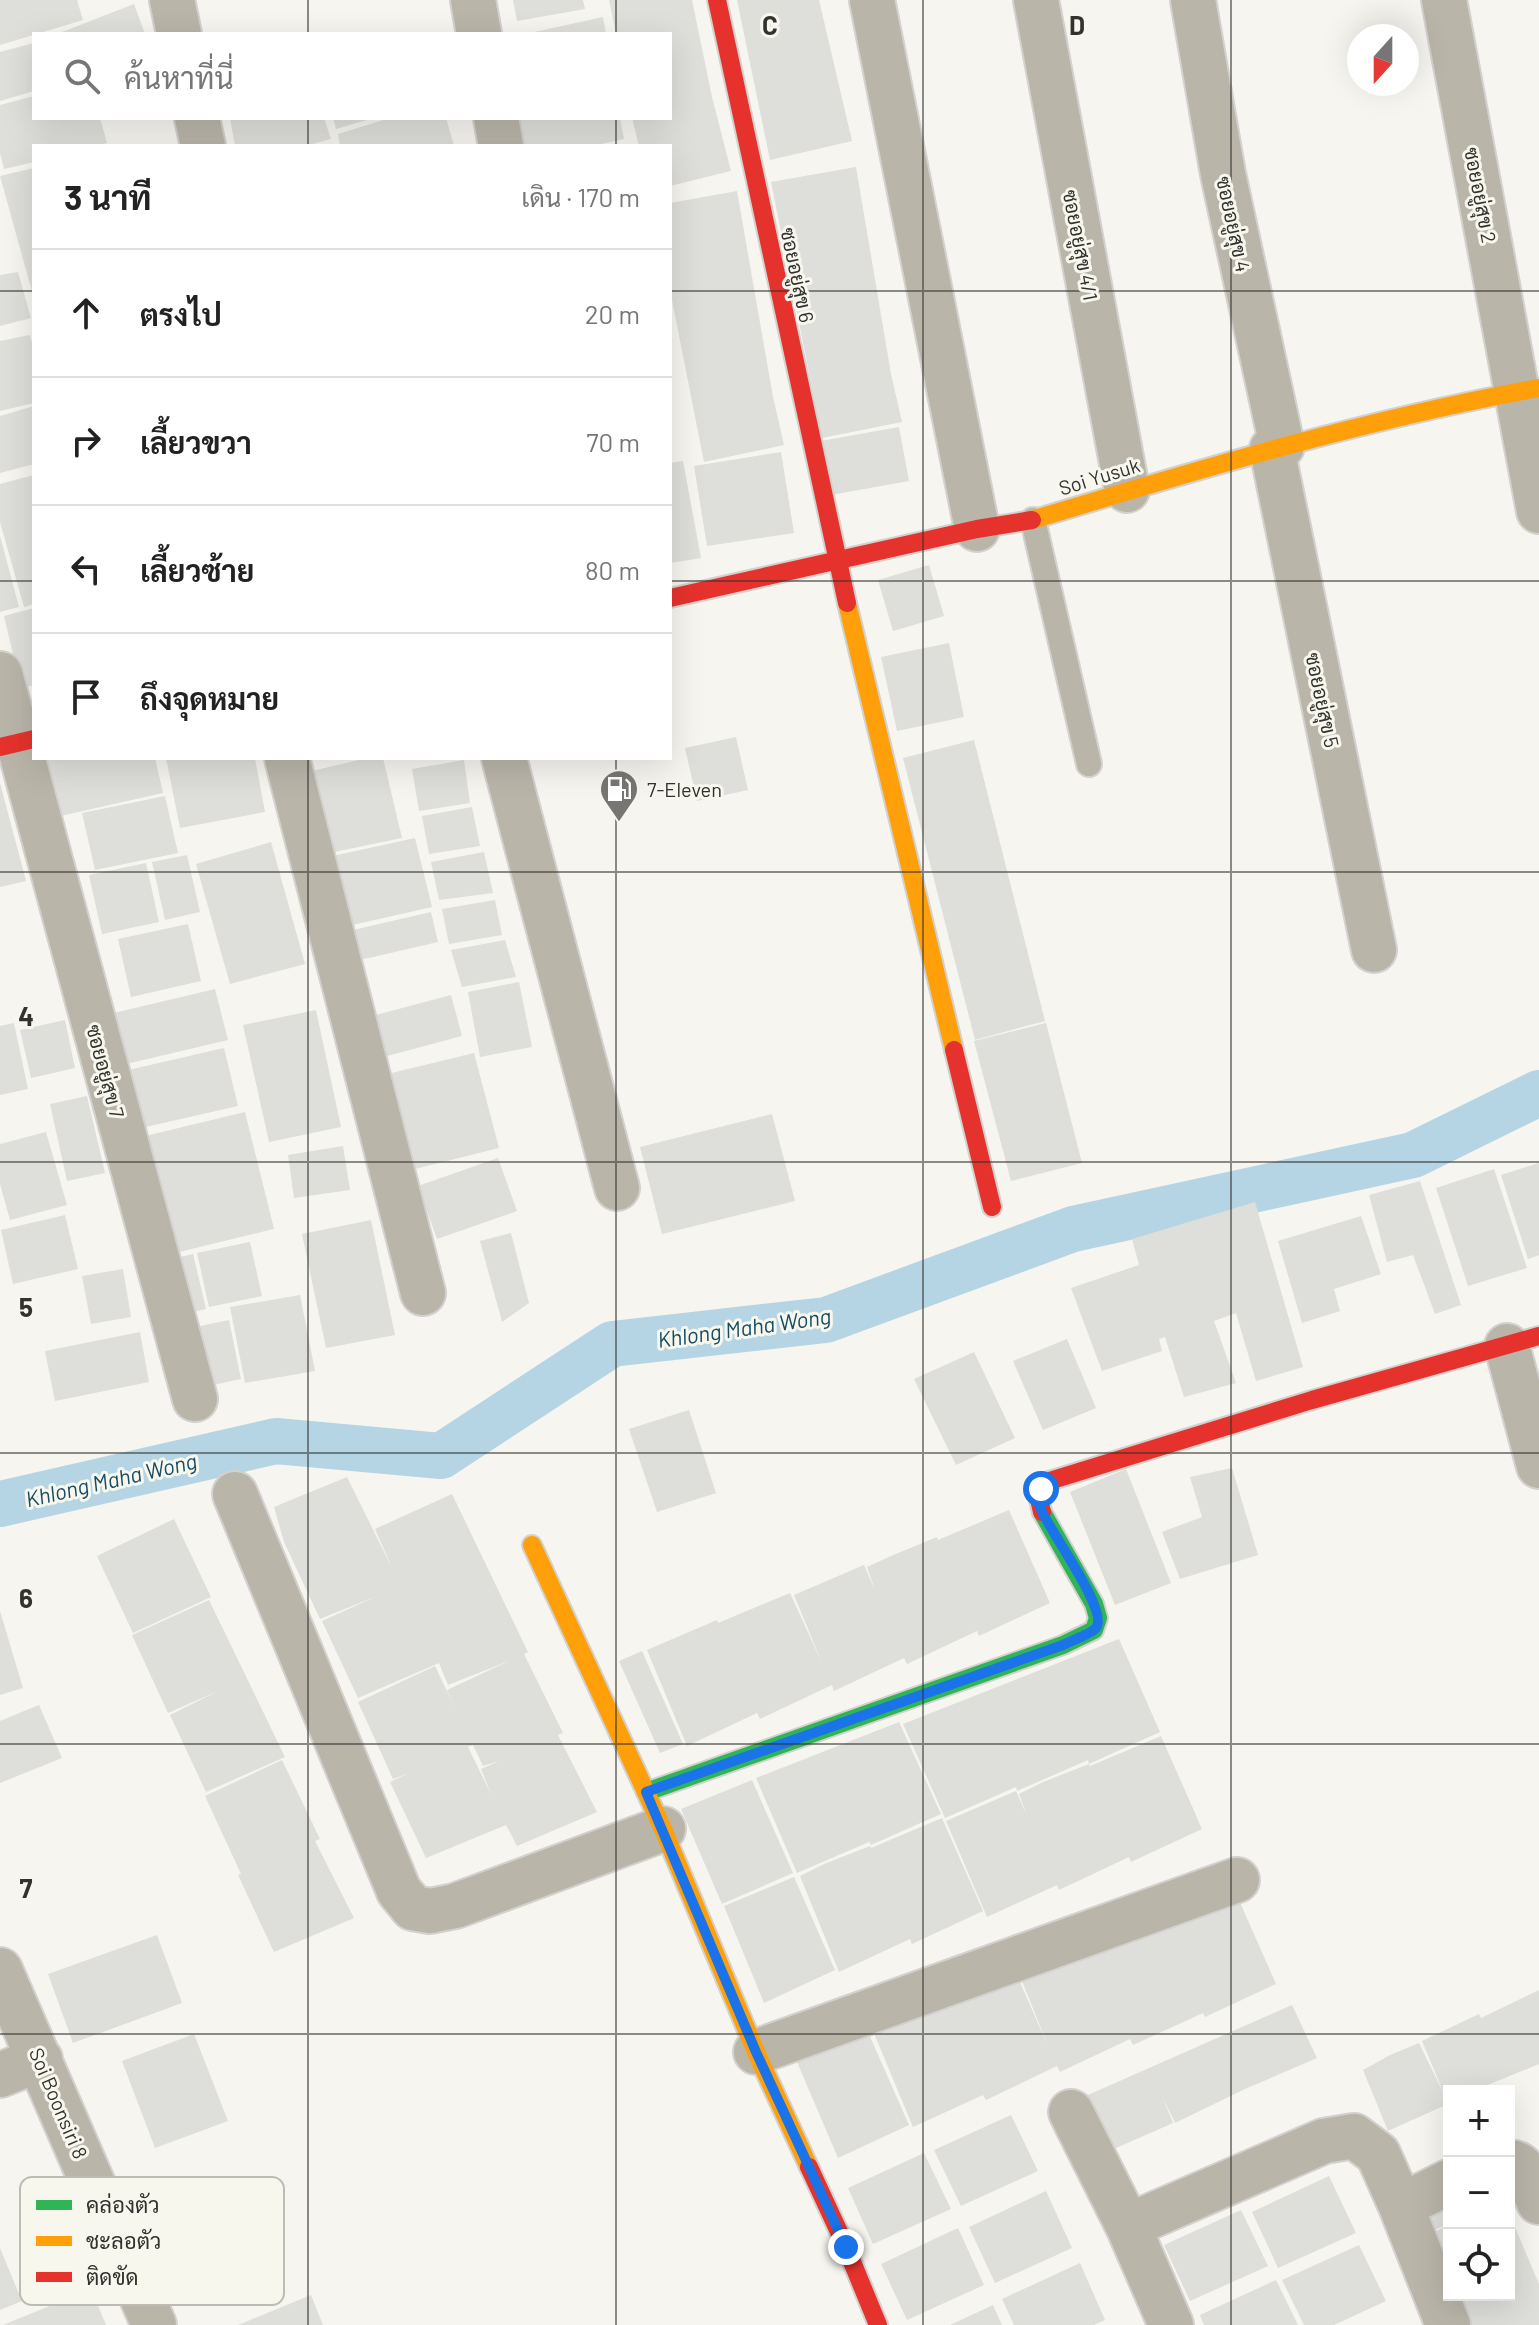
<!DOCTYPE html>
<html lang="th">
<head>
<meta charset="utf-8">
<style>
	body { margin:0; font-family:Barlow,Sarabun,sans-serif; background:#f2f2f2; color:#222 }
	.controls { position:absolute; right:24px; bottom:24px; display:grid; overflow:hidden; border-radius:0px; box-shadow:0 8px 32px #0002 }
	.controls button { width:72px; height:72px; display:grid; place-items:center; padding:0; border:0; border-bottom:2px solid #e0e0e0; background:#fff; color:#222; font:40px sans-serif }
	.compass { position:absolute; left:1347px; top:24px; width:72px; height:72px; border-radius:50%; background:#fff; box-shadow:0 8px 32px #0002; rotate:201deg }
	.stop { position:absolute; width:24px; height:24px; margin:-18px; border:6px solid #1a73e8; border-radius:50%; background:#fff }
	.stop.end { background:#1a73e8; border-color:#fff; box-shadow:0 2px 8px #0008 }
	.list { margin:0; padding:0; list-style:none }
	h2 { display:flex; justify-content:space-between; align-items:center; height:104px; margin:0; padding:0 32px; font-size:34px }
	h2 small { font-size:26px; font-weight:400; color:#767676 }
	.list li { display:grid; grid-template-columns:52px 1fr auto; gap:24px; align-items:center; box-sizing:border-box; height:128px; padding:0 32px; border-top:2px solid #e0e0e0 }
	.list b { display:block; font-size:30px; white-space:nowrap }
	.list em { font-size:26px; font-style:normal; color:#767676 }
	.icon { flex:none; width:44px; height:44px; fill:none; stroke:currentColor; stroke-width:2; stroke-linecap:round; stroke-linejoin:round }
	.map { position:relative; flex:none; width:1539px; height:2325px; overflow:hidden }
	.search { position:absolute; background:#fff; box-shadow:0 8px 32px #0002; left:32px; top:32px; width:640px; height:88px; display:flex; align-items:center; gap:20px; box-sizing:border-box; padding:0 28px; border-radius:0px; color:#767676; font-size:30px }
	.panel { position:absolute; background:#fff; box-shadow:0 8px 32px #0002; left:32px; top:144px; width:640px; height:616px; border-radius:0px }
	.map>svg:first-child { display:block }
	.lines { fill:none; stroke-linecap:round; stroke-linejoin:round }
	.canal { stroke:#b6d5e4; stroke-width:46 }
	.building { fill:#dededa; fill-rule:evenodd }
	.lane-casing { stroke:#d2d1ce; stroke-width:28 }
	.street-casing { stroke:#d2d1ce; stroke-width:48 }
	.fast-casing { stroke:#d2d1ce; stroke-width:22 }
	.slow-casing { stroke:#d2d1ce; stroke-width:22 }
	.jam-casing { stroke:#d2d1ce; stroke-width:22 }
	.lane { stroke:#bab5a9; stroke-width:24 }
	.street { stroke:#bab5a9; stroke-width:44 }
	.fast { stroke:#30b455; stroke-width:18 }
	.slow { stroke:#ff9f0a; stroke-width:18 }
	.jam { stroke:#e5322d; stroke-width:18 }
	.route { stroke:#1a73e8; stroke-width:10 }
	.grid { fill:none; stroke:#32322e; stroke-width:2; stroke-opacity:0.55 }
	.labels { text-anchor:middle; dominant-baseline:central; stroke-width:6; stroke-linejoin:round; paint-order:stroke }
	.street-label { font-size:20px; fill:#32322e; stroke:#f8f7ee }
	.poi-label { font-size:20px; fill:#32322e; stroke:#f8f7ee; text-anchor:start }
	.water-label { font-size:22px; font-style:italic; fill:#154d65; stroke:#f8f7ee }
	.key { fill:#f8f7ee; stroke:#bdbcb4; stroke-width:2 }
	.key-label { font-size:22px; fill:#32322e }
	.grid-label { font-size:26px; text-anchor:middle; font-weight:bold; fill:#32322e; stroke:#f8f7ee; stroke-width:6; stroke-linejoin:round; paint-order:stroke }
</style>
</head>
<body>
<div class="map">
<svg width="1539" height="2325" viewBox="0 0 1539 2325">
	<rect width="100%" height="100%" fill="#f6f5f0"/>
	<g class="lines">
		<path class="canal" d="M 0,1504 L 276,1441 L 441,1456 L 612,1344 L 826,1320 L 1073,1229 L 1413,1155 L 1539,1093"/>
	</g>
	<path class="building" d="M 0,0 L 77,0 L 83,20 L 0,45 Z
		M 513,0 L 583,0 L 585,9 L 517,21 Z
		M 609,0 L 692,0 L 712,97 L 731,171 L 670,186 L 670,146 L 639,146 L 632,118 L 670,118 L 670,34 L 616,34 Z
		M 737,0 L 819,0 L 852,141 L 770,160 Z
		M 134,4 L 145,34 L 57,34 Z
		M 603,17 L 606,34 L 530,34 L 530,33 Z
		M 34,43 L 34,91 L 0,101 L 0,52 Z
		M 34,96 L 34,118 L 100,118 L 107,143 L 97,146 L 34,146 L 34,162 L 4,169 L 0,153 L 0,105 Z
		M 230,118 L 324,118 L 331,139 L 305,146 L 235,146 Z
		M 333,118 L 370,118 L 370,119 L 336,129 Z
		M 390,118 L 446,118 L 454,146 L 340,146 L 338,134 Z
		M 518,118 L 620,118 L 624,139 L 592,146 L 523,146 Z
		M 856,167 L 891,374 L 902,422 L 822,438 L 771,182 Z
		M 34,168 L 34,295 L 33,295 L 0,176 Z
		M 737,191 L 773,397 L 784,445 L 704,462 L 670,290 L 670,203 Z
		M 18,272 L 31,318 L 0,326 L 0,275 Z
		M 30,335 L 34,352 L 34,403 L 0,411 L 0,341 Z
		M 34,406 L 34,464 L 0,473 L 0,416 Z
		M 899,427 L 909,481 L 831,495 L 821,441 Z
		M 781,452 L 794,533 L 707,546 L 694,466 Z
		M 683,461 L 701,558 L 670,563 L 670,463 Z
		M 34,475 L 34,604 L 24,607 L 0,522 L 0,484 Z
		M 0,536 L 19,607 L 0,612 Z
		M 929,565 L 944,616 L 893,631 L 878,580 Z
		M 34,608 L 34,685 L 21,688 L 4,616 Z
		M 949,643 L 964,717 L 897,731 L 881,657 Z
		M 736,737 L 748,790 L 697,801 L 685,748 Z
		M 974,740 L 1045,1021 L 975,1040 L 903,758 Z
		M 33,758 L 155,758 L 163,793 L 47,819 Z
		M 166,758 L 255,758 L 265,812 L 180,828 Z
		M 367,758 L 383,758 L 402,838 L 315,856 L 295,775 Z
		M 464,760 L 470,803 L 419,811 L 412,769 Z
		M 0,783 L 26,881 L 0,887 Z
		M 165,796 L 178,853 L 95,870 L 82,813 Z
		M 472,807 L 480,846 L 429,854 L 422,816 Z
		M 415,838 L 432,907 L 335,929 L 319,859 Z
		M 271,842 L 305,964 L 230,984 L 196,864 Z
		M 484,852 L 493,893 L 439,900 L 431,862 Z
		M 187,855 L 200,912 L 165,920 L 152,862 Z
		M 146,863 L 159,922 L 102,934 L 89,875 Z
		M 495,900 L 502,935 L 449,944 L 442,909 Z
		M 431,912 L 438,942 L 347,963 L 340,933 Z
		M 188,924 L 201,981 L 131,997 L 118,939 Z
		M 505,940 L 516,977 L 462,987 L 451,950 Z
		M 519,982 L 532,1047 L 480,1057 L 468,992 Z
		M 215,989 L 228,1040 L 109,1068 L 97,1017 Z
		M 451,995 L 462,1036 L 372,1060 L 361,1019 Z
		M 316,1010 L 341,1127 L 269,1142 L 243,1025 Z
		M 65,1020 L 75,1068 L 31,1078 L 20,1030 Z
		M 14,1023 L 28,1089 L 0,1095 L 0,1026 Z
		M 1046,1023 L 1082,1163 L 1011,1181 L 974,1041 Z
		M 224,1048 L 238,1106 L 128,1131 L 115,1073 Z
		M 474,1053 L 499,1148 L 399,1173 L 375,1077 Z
		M 87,1096 L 105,1173 L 67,1181 L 50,1104 Z
		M 245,1112 L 274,1229 L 167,1255 L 137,1138 Z
		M 772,1114 L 795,1201 L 662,1234 L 640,1147 Z
		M 46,1132 L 67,1205 L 10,1220 L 0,1184 L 0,1144 Z
		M 343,1146 L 350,1190 L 294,1198 L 288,1155 Z
		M 498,1158 L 517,1211 L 437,1239 L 418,1186 Z
		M 1539,1163 L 1539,1255 L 1528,1259 L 1501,1175 Z
		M 1494,1169 L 1527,1268 L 1468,1286 L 1436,1188 Z
		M 1420,1181 L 1461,1305 L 1435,1314 L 1413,1255 L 1387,1262 L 1369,1195 Z
		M 1255,1202 L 1303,1367 L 1256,1381 L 1236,1313 L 1214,1321 L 1236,1383 L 1184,1397 L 1165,1337 L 1159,1339 L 1162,1351 L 1102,1371 L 1071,1288 L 1139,1265 L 1132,1239 Z
		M 65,1215 L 78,1269 L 13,1284 L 1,1230 Z
		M 1361,1216 L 1381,1274 L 1334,1289 L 1340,1311 L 1302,1323 L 1278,1241 Z
		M 371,1220 L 395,1335 L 326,1348 L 302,1234 Z
		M 511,1233 L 529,1303 L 502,1322 L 480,1241 Z
		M 250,1242 L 262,1296 L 209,1307 L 197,1253 Z
		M 193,1254 L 206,1309 L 176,1316 L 163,1261 Z
		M 123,1269 L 131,1317 L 91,1324 L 82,1276 Z
		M 300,1295 L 315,1371 L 245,1383 L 230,1307 Z
		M 229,1320 L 241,1379 L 194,1389 L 181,1330 Z
		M 140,1332 L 149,1382 L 55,1401 L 45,1351 Z
		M 1067,1339 L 1096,1408 L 1043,1430 L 1013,1361 Z
		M 974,1352 L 1015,1438 L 956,1465 L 914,1379 Z
		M 689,1410 L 716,1493 L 657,1512 L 629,1429 Z
		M 1232,1468 L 1258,1555 L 1180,1579 L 1162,1532 L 1202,1517 L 1190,1477 Z
		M 1126,1469 L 1171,1583 L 1115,1605 L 1070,1492 Z
		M 347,1477 L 392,1568 L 375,1529 L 452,1494 L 528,1652 L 524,1654 L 563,1733 L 558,1735 L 597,1812 L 517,1846 L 506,1825 L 426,1858 L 390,1782 L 409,1773 L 393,1779 L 358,1702 L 435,1666 L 455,1708 L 447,1690 L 509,1661 L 448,1685 L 439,1663 L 358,1698 L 322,1621 L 377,1596 L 320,1619 L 284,1542 L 274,1507 ZM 473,1745 L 483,1766 L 499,1761 L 481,1769 L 491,1794 L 468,1747 Z
		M 1009,1510 L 1050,1603 L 979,1636 L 977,1631 L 907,1664 L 904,1658 L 834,1691 L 832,1685 L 760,1719 L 757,1713 L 687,1746 L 647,1650 L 717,1620 L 718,1623 L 790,1593 L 822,1663 L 794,1595 L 864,1565 L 875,1590 L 867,1567 L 891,1556 L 937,1537 L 938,1540 Z
		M 174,1519 L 211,1597 L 133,1633 L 97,1556 Z
		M 209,1600 L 285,1757 L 206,1792 L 170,1715 L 218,1691 L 168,1713 L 132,1635 Z
		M 0,1611 L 23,1688 L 0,1695 Z
		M 1119,1639 L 1160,1732 L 1089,1764 L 1088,1760 L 1017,1791 L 1016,1787 L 945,1818 L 903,1724 Z
		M 642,1651 L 683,1744 L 660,1753 L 619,1661 Z
		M 39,1705 L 62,1758 L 0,1783 L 0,1721 Z
		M 899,1722 L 941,1814 L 871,1845 L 869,1842 L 797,1873 L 756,1778 Z
		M 1161,1736 L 1202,1829 L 1131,1862 L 1129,1857 L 1059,1890 L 1057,1885 L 987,1917 L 946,1821 L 1016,1791 L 1027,1816 L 1019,1794 L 1043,1782 L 1089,1764 L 1090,1766 Z
		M 282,1760 L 320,1839 L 315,1841 L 354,1918 L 274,1952 L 238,1875 L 241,1874 L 205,1796 Z
		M 752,1780 L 793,1873 L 722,1904 L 681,1809 Z
		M 942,1818 L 983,1911 L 912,1944 L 910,1939 L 839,1972 L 800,1876 L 824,1864 L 870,1846 L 871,1848 Z
		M 794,1877 L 835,1970 L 764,2003 L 724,1906 Z
		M 1235,1891 L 1276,1984 L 1205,2017 L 1203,2013 L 1133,2045 L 1130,2039 L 1060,2072 L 1057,2066 L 986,2100 L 983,2095 L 913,2127 L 873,2031 L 1016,1973 L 1048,2046 L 1020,1976 Z
		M 157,1935 L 182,2003 L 73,2043 L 48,1974 Z
		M 1539,1990 L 1539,2064 L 1473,2091 L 1449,2091 L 1448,2104 L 1388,2131 L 1363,2070 L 1390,2055 L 1419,2043 L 1444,2094 L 1422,2041 L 1479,2014 L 1481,2018 Z
		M 1292,2005 L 1317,2058 L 1245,2089 L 1175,2123 L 1163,2098 L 1173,2123 L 1098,2156 L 1072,2102 Z
		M 868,2032 L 909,2125 L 838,2158 L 797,2062 Z
		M 194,2034 L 228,2121 L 155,2148 L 122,2061 Z
		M 1011,2115 L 1038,2171 L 961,2206 L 934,2150 Z
		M 924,2153 L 951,2209 L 873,2244 L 848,2188 Z
		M 1329,2176 L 1356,2233 L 1278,2268 L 1252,2212 Z
		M 1449,2189 L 1449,2224 L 1429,2232 L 1416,2202 Z
		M 1046,2191 L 1072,2248 L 995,2283 L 969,2227 Z
		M 1241,2210 L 1268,2266 L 1190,2301 L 1164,2245 Z
		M 1509,2213 L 1539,2284 L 1539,2325 L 1470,2325 L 1456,2295 L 1509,2295 Z
		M 1449,2225 L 1449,2278 L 1430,2234 Z
		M 958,2228 L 984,2285 L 907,2320 L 881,2264 Z
		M 1359,2245 L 1386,2301 L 1334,2325 L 1304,2325 L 1282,2280 Z
		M 0,2248 L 22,2301 L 0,2310 Z
		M 1080,2263 L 1105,2320 L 1094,2325 L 1014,2325 L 1002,2299 Z
		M 1276,2280 L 1298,2325 L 1204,2325 L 1200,2315 Z
		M 91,2289 L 106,2325 L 3,2325 Z
		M 311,2295 L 323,2325 L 238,2325 Z
		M 993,2305 L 1002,2325 L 950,2325 Z"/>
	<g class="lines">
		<g class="lane-casing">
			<path id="lane" d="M 1033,520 L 1089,764"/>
		</g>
		<g class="street-casing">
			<path id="street" d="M 172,0 L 179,34
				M 473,0 L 479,34
				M 872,0 L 977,529
				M 1036,0 L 1127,490
				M 1193,0 L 1223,174 L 1282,446
				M 1444,0 L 1539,511
				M 197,118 L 203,146
				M 496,118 L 501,146
				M 1272,449 L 1374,950
				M 0,674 L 195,1399
				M 287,758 L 423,1293
				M 504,758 L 617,1188
				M 1507,1346 L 1539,1466
				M 235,1494 L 399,1891 L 413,1908 L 430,1911 L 455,1906 L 663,1829
				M 0,1970 L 154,2325
				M 756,2052 L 1237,1880
				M 0,2075 L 40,2059
				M 1071,2112 L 1128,2226 L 1171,2325
				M 1509,2162 C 1528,2163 1532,2187 1539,2202
				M 1401,2206 L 1449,2182
				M 1128,2226 L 1324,2141 L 1354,2136 L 1378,2154 L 1401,2206 L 1448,2325"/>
		</g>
		<g class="fast-casing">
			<path id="fast" d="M 646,1792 L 1063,1645 L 1094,1630 L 1098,1618 L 1094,1604 L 1042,1512"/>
		</g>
		<g class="slow-casing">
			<path id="slow" d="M 1032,520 C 1200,469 1367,419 1539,388
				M 847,603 L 954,1050
				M 532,1545 L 663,1829 L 756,2052 L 809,2167"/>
		</g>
		<g class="jam-casing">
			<path id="jam" d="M 717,0 L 847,603
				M 670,598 L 977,529 L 1032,520
				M 0,747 L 34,739
				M 954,1050 L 992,1207
				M 1042,1512 L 1039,1499 L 1046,1482 L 1312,1400 L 1539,1336
				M 809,2167 L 846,2247 L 878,2325"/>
		</g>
		<use href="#lane" class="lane"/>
		<use href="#street" class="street"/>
		<use href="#fast" class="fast"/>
		<use href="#slow" class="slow"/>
		<use href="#jam" class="jam"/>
	</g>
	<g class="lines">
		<path class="route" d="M 846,2247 L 756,2052 L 646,1792 L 1063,1645 C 1070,1641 1091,1634 1096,1628 C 1110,1611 1047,1528 1040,1507 C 1038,1501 1040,1495 1041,1489"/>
	</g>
	<path class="grid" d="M 308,0 L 308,34M 616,0 L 616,34M 923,0 L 923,2325M 1231,0 L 1231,2325M 308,118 L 308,146M 616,118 L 616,146M 0,291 L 34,291M 670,291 L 1539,291M 0,581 L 34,581M 670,581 L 1539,581M 308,758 L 308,2325M 616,758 L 616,2325M 0,872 L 1539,872M 0,1162 L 1539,1162M 0,1453 L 1539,1453M 0,1744 L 1539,1744M 0,2034 L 1539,2034"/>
	<defs>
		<g id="fuel-pin" transform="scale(2)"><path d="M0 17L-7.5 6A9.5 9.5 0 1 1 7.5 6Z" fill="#777672" stroke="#f8f7ee"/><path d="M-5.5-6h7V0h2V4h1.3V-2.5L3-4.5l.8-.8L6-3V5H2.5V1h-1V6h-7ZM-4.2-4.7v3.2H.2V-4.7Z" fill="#fff"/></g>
	</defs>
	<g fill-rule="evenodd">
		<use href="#fuel-pin" x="619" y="789"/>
	</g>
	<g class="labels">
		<g class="street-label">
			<text transform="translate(1481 195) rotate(79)">ซอยอยู่สุข 2</text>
			<text transform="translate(1234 224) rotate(78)">ซอยอยู่สุข 4</text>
			<text transform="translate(1081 245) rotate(79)">ซอยอยู่สุข 4/1</text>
			<text transform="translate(798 275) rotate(78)">ซอยอยู่สุข 6</text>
			<text transform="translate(1099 476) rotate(-17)">Soi Yusuk</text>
			<text transform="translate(1323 700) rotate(78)">ซอยอยู่สุข 5</text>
			<text transform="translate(106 1071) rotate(75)">ซอยอยู่สุข 7</text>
			<text transform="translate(59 2103) rotate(67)">Soi Boonsiri 8</text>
		</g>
		<g class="poi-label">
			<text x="647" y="789">7-Eleven</text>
		</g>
		<g class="water-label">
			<text transform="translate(744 1327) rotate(-8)">Khlong Maha Wong</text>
			<text transform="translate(111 1479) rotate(-13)">Khlong Maha Wong</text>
		</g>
	</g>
	<rect x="20" y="2177" width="264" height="128" rx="12" class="key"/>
	<rect x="36" y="2200" width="36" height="10" fill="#30b455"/>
	<rect x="36" y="2236" width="36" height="10" fill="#ff9f0a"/>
	<rect x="36" y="2272" width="36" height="10" fill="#e5322d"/>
	<g class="key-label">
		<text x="86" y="2213">คล่องตัว</text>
		<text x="86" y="2249">ชะลอตัว</text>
		<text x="86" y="2285">ติดขัด</text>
	</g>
	<g class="grid-label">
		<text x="770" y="35">C</text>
		<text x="1077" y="35">D</text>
		<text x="26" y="1026">4</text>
		<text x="26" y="1317">5</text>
		<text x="26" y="1608">6</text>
		<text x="26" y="1898">7</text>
	</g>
</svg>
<div class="controls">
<button>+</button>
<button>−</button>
<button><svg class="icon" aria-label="locate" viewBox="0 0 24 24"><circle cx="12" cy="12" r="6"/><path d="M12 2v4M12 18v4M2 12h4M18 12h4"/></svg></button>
</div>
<svg class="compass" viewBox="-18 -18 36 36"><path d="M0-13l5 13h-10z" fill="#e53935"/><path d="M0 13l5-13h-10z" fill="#767676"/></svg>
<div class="stop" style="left:1041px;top:1489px"></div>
<div class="stop end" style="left:846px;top:2247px"></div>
<div class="search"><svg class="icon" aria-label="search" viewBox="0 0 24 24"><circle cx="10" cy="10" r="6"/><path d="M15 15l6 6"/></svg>ค้นหาที่นี่</div>
<section class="panel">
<h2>3 นาที<small>เดิน · 170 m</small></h2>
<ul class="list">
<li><svg class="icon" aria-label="ahead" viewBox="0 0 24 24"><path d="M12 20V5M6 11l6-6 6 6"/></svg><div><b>ตรงไป</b></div><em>20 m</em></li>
<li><svg class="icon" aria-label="right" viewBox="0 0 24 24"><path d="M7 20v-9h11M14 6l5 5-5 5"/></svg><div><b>เลี้ยวขวา</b></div><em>70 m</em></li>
<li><svg class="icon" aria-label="left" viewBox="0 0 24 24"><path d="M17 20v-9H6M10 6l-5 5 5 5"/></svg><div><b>เลี้ยวซ้าย</b></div><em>80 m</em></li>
<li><svg class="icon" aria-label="arrive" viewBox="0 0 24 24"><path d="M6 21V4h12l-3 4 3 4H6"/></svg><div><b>ถึงจุดหมาย</b></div></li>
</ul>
</section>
</div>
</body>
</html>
